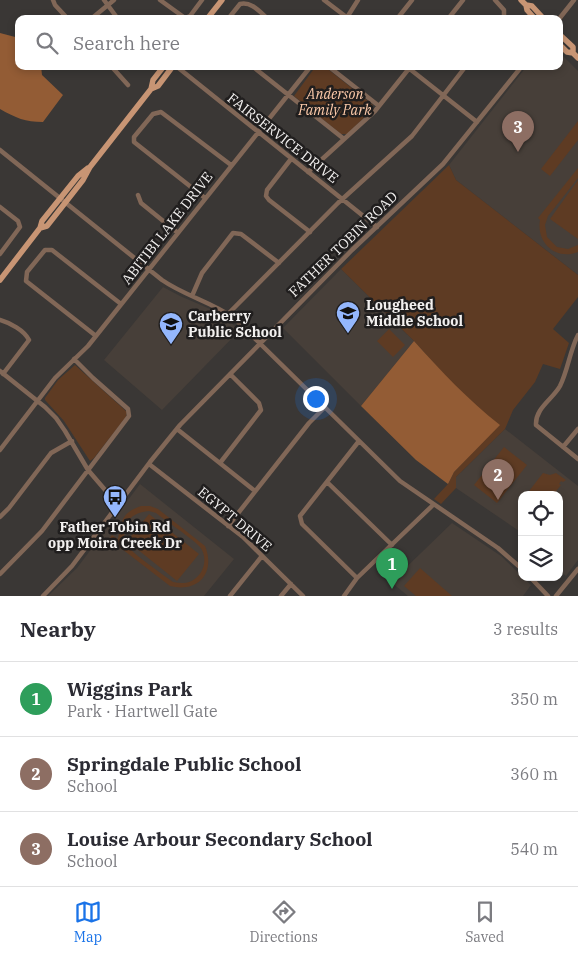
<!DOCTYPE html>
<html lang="en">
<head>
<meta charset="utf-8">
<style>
	body { margin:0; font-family:"IBM Plex Serif",serif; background:#f7f7f7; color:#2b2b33 }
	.controls { position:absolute; right:15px; bottom:15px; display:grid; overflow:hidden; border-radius:10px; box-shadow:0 2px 8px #0003 }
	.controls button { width:45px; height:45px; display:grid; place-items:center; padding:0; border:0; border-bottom:1px solid #e1e1e2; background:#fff; color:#2b2b33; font:25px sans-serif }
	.you { position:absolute; left:315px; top:398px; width:18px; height:18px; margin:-12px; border:4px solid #fff; border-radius:50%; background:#1a73e8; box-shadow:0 0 0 8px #1a73e833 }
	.badge { display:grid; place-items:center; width:32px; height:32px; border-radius:50%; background:#1a73e8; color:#fff; font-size:16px; font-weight:700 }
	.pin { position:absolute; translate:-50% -41px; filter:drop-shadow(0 1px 2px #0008) }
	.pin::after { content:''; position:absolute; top:26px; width:18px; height:15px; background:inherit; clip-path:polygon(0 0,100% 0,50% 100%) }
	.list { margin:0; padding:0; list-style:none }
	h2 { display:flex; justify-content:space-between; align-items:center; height:65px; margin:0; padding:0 20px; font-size:21px }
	h2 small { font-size:16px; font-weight:400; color:#7c7c81 }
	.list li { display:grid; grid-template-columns:32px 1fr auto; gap:15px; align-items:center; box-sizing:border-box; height:75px; padding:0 20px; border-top:1px solid #e1e1e2 }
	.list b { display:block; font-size:19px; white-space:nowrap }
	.list p { margin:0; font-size:16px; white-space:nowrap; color:#7c7c81 }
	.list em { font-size:16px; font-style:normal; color:#7c7c81 }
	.icon { flex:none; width:28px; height:28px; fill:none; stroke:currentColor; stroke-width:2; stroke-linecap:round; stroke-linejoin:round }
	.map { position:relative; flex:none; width:578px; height:596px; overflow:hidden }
	.search { position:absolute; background:#fff; box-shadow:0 2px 8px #0003; left:15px; right:15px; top:15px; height:55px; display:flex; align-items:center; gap:12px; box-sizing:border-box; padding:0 18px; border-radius:10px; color:#7c7c81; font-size:19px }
	.sheet { height:290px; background:#fff }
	nav { display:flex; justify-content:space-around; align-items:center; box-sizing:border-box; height:70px; border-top:1px solid #e1e1e2; background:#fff; font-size:14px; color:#7c7c81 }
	nav a { display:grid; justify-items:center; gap:2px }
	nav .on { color:#1a73e8 }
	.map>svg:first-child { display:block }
	.built { fill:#473f39 }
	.green { fill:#5e3b23; fill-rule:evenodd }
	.forest { fill:#935c35 }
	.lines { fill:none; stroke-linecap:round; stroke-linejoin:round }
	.minor { stroke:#816757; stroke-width:4.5 }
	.major { stroke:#c89574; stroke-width:5.5 }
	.labels { text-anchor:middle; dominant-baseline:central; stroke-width:5; stroke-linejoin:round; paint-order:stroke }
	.park-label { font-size:14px; font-style:italic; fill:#fecbaa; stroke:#201e1e }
	.street-label { font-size:14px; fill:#f2f0ef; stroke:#201e1e }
	.poi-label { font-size:14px; font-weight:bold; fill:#f2f0ef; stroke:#201e1e; text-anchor:start }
</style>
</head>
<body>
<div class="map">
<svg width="578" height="596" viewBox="0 0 578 596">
	<rect width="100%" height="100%" fill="#3a3735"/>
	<path class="built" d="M 559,52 L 578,71 L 578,275 L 456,180 L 449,165 L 527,66 L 559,66 Z
		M 341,269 L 414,341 L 361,406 L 283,328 Z
		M 163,287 L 180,296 L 217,312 L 240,330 L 162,410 L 104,360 Z
		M 505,429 L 578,486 L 578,560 L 566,576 L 559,570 L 559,495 L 522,495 L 522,533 L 456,488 L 456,477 Z
		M 140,484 L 234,559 L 204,596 L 48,596 L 77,568 Z
		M 452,523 L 501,556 L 531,585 L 523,596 L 408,596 L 391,582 Z"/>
	<path class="green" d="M 316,66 L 324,66 L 373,105 L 372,110 L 347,134 L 341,134 L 294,96 Z
		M 578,121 L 578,140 L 550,176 L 541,169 Z
		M 449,165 L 456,180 L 578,275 L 578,297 L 553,329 L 569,343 L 560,369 L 543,364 L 535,382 L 513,410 L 505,429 L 456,477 L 456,488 L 441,504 L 434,499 L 448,484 L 454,472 L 499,425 L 478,408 L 449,380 L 414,341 L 341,269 Z
		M 578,168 L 578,178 L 548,216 L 545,225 L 547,237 L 557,247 L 568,249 L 578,245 L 578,252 C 556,261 536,243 540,220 L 538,218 Z
		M 578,180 L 578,239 L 550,219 Z
		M 389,329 L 405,345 L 393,357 L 377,341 Z
		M 75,365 L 127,412 L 126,417 L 94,458 L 90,461 L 64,421 L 45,400 L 45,398 L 58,380 Z
		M 504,447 L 527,465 L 497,503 L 474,485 Z
		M 543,473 L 550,475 L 556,473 L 566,480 L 563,482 L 561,481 L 559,484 L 561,485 L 553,495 L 547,491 L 544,491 L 541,495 L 526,495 Z
		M 141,506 L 150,506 L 158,509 L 205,546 C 216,573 198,593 170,586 L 109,539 L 112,535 L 118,539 C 122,521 121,513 141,506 ZM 149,511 L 156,513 C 167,522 192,538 200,547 C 207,556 205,569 198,576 C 191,584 182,584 173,582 C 164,575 131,553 126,544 C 123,538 124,531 126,525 C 130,515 139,512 149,511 Z
		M 149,514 L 199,554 L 177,581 L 127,541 Z
		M 420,568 L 452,596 L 416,596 L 404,586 Z"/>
	<path class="forest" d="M 0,33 L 19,38 L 19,66 L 41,66 L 42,75 L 63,95 L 43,122 C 25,122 16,118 0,109 Z
		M 414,341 C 441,371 468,400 500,425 L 454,472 L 448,484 L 416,460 L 361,406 Z"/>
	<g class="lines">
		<path class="minor" d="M 53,0 L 55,5 L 68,19
			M 104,0 L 118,19
			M 160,0 L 185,18 L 190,16 L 202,0
			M 324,0 L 349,19
			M 495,0 L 504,10 L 504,19
			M 91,19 L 114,0
			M 228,19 L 240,4 C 251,1 260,12 268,19
			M 346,19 L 358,0
			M 397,19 L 412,0
			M 448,19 L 463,0
			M 559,19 L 574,0
			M 111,66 L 128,85
			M 176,66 L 377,227
			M 252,66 L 344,139
			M 328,66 L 379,106
			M 406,66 L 477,122
			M 0,150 L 162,280 C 185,296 212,302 234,318 L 400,481 L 498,548 L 522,569
			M 291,159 L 267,190 L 266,196 L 269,200 L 310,232
			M 308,172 L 375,111 L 411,66
			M 138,195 L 141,203 L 178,233
			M 205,198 L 134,142 L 134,137 L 153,114 L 161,112 L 231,165
			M 0,207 L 18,221 L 20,227 L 0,254
			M 192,296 L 202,273 L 233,233 L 241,234 L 279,263
			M 228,314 L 338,203 L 412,136 L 466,66
			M 0,320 C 10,323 24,330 29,340 L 3,374
			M 578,335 C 570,350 568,370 560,386 C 553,399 535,408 536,425 L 578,459
			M 96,336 L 26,281 L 27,272 L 45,250 L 52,250 L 121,304
			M 0,371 L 45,407 L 56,418 L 65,431 L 88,470 L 118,505
			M 177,429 L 255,491
			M 563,447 L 578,429
			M 0,450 L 55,378 L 88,346 L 311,66
			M 220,463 L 261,410 L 259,403 L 230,374
			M 149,464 L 243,537 L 303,596
			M 327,482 L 392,545
			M 0,517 L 9,508 L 51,453 L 72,441
			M 228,526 L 309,423 L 325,407
			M 0,574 L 42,531 L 129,416 L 128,409 L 93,378 L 74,359
			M 530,577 L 548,596
			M 357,578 L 302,524 L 300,516 L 359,441
			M 43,596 L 72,566 L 150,462 L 180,425 L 352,250 L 443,164 L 522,66
			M 230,596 L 262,556
			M 281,596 L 291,584
			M 344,596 L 357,578 L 433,505
			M 556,596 L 578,569"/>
		<path class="major" d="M 521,0 L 526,5 L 532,6 L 544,19
			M 526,5 L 527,10 L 535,19
			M 207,19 L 222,0
			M 559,34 L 573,47 L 573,53
			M 559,44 L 567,52 L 573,53 L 578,58
			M 151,89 L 153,80 L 164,66
			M 40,228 L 47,226 L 83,180 L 90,167 L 151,89 L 158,86 L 173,66
			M 0,280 L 40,228 L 42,221 L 78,176 L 88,168"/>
	</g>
	<defs>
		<g id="school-pin" transform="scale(1.25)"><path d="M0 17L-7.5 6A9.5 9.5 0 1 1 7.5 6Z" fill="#94b7fd" stroke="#201e1e"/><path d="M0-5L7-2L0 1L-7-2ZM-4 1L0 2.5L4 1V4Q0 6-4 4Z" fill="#111"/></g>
		<g id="bus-pin" transform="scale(1.25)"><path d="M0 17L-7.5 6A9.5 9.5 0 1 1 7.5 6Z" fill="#94b7fd" stroke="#201e1e"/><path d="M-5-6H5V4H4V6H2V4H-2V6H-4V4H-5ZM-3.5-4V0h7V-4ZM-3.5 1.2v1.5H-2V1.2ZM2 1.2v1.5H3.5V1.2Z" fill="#111"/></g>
	</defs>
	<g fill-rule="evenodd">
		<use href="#school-pin" x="348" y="313"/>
		<use href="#school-pin" x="171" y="324"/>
		<use href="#bus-pin" x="115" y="497"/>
	</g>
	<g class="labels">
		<g class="park-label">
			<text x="335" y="94">Anderson<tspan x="335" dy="16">Family Park</tspan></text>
		</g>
		<g class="street-label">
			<text transform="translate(283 138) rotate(38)">FAIRSERVICE DRIVE</text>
			<text transform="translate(167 228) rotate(-52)">ABITIBI LAKE DRIVE</text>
			<text transform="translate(343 244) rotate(-44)">FATHER TOBIN ROAD</text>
			<text transform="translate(235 519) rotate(40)">EGYPT DRIVE</text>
		</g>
		<g class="poi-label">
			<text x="366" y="305">Lougheed<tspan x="366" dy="16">Middle School</tspan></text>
			<text x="188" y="316">Carberry<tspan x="188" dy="16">Public School</tspan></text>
			<text x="115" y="527" text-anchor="middle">Father Tobin Rd<tspan x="115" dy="16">opp Moira Creek Dr</tspan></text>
		</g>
	</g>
</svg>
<div class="controls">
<button><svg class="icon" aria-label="locate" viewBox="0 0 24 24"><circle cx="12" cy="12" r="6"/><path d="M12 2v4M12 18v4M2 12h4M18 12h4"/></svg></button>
<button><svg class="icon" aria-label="layers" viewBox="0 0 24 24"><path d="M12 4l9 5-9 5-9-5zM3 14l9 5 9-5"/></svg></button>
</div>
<div class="you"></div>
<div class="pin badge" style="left:392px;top:589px;background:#2e9e5b">1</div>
<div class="pin badge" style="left:498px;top:500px;background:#8d6e63">2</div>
<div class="pin badge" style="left:518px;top:152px;background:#8d6e63">3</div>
<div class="search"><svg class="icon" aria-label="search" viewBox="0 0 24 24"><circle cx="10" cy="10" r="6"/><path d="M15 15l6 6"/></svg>Search here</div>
</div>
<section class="sheet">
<h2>Nearby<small>3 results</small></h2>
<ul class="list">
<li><span class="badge" style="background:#2e9e5b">1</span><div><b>Wiggins Park</b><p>Park · Hartwell Gate</p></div><em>350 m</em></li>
<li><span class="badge" style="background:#8d6e63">2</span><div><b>Springdale Public School</b><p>School</p></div><em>360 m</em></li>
<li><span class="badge" style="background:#8d6e63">3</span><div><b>Louise Arbour Secondary School</b><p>School</p></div><em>540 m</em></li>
</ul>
</section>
<nav>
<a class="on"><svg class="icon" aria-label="map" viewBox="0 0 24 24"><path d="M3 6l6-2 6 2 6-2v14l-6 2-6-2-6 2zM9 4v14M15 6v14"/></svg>Map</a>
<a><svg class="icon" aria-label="directions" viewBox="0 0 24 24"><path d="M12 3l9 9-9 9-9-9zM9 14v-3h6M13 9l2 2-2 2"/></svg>Directions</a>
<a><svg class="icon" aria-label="saved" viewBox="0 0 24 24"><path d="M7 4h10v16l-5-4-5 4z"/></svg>Saved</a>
</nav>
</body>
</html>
